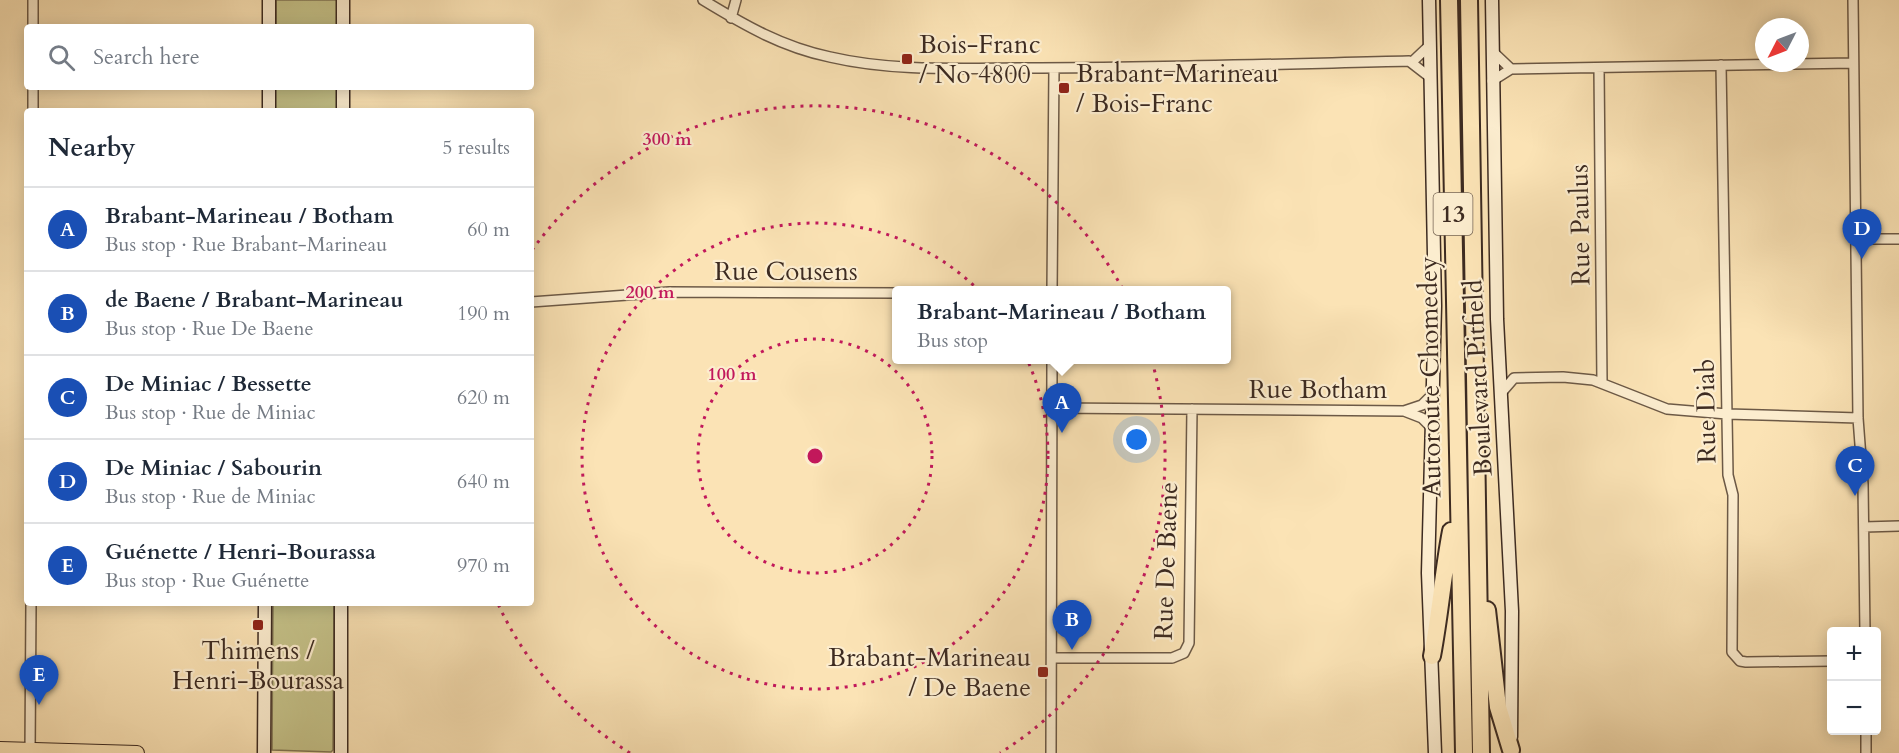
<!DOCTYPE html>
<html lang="en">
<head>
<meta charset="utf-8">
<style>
	body { margin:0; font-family:Cardo,serif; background:#f2f2f3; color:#1f2937 }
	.controls { position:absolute; right:18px; bottom:18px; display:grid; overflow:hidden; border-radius:6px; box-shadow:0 3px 15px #0003 }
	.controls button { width:54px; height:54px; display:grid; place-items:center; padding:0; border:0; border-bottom:2px solid #e0e1e3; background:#fff; color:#1f2937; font:30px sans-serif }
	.compass { position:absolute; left:1755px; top:18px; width:54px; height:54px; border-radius:50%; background:#fff; box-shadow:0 3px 15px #0003; rotate:228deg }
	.you { position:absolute; left:1137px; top:440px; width:21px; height:21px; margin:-15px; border:4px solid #fff; border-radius:50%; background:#1a73e8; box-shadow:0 0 0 9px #1a73e833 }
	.badge { display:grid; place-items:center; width:39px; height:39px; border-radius:50%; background:#0f766e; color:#fff; font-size:20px; font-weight:700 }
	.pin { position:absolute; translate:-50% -50px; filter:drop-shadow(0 2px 3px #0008) }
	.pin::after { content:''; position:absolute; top:32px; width:21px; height:18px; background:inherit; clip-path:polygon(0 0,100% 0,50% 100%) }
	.popup { position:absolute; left:892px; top:286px; width:339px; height:78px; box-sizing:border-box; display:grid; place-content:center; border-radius:6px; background:#fff; filter:drop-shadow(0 2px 4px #0005); font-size:20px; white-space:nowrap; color:#747a83 }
	.popup b { font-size:22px; color:#1f2937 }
	.popup::after { content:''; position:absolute; left:50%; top:100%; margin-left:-12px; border:12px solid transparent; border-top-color:#fff }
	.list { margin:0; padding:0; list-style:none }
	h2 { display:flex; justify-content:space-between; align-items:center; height:78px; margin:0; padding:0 24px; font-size:26px }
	h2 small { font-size:20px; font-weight:400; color:#747a83 }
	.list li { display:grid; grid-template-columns:39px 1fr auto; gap:18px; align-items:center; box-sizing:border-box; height:84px; padding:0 24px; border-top:2px solid #e0e1e3 }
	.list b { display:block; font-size:22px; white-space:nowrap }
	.list p { margin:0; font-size:20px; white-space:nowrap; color:#747a83 }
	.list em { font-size:20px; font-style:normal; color:#747a83 }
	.icon { flex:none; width:33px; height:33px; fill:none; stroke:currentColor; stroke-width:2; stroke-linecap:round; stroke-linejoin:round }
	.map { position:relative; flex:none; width:1899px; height:753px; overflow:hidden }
	.search { position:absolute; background:#fff; box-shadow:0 3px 15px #0003; left:24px; top:24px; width:510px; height:66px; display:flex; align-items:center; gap:15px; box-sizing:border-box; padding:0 21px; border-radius:6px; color:#747a83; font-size:22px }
	.panel { position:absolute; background:#fff; box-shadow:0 3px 15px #0003; left:24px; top:108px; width:510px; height:498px; border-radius:6px }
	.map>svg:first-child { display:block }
	.green { fill:#c5c289; stroke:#817655; stroke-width:1.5 }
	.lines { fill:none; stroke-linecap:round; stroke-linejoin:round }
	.street-casing { stroke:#6c5946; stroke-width:12 }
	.secondary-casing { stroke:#3d2b21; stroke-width:15 }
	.primary-casing { stroke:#3d2b21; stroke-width:16 }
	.highway-casing { stroke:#3d2b21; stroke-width:20 }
	.street { stroke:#fcedcf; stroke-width:9 }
	.secondary { stroke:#fcedcf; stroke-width:12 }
	.primary { stroke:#fbe3b5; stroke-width:14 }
	.highway { stroke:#fbe3b5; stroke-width:16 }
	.ring { fill:none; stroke:#c2185b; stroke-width:3; stroke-dasharray:3 6 }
	.poi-dot { fill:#8f2418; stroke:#fcedcf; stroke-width:2 }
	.labels { text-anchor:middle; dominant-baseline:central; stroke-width:4.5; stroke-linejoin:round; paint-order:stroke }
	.shield { fill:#fcedcf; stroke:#766555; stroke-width:1.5 }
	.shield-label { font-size:24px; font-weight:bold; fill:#3d2b21 }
	.poi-label { font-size:26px; fill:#3d2b21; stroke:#fcedcf; text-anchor:start }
	.street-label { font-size:26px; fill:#3d2b21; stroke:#fcedcf }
	.centre { fill:#c2185b; stroke:#fcedcf; stroke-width:3 }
	.ring-label { font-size:18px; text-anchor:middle; font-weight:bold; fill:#c2185b; stroke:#fcedcf; stroke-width:4.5; stroke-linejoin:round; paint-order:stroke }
</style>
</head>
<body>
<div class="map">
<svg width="1899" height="753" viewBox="0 0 1899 753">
	<rect width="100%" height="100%" fill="#fbe3b5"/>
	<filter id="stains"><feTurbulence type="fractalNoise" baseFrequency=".00333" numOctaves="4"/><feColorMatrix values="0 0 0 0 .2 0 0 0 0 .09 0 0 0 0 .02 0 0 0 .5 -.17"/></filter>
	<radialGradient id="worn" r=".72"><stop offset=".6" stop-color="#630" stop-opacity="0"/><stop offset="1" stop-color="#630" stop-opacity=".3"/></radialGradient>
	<path class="green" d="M 276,0 L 337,0 L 337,27 L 276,27 Z
		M 275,87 L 337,87 L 337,111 L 275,111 Z
		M 273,603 L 334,603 L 333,750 L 331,752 L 272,750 Z"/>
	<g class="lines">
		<g class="street-casing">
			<path id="street" d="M 703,0 C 744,25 782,47 830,57 C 894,72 963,68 1029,68 C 1155,68 1282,64 1409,61 L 1431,78
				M 1853,0 L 1858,418 L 1863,484 L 1865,632
				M 731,18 L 736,0
				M 33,27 L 33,0
				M 1492,51 L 1511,69
				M 1412,62 L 1430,45
				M 1721,65 L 1728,475 L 1733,495 L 1732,652 L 1740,661 L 1746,662 L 1832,661
				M 1599,68 L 1602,382
				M 1492,81 L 1511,69 L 1853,63
				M 33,111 L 33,87
				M 1856,239 L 1899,239
				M 1052,290 L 1054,68
				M 531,302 L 669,292 L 897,293
				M 1501,393 L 1514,378 L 1563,377 L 1593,380 L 1667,409 L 1727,414 L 1858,418
				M 1053,408 L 1404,411 L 1422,405 L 1434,393
				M 1404,411 L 1422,418 L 1432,428
				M 1864,527 L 1899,526
				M 1052,658 L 1172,658 L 1184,653 L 1189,643 L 1192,409
				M 1866,730 L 1866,753
				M 30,753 L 31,603
				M 1051,753 L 1052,360"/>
		</g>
		<g class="secondary-casing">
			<path id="secondary" d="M 1429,0 L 1435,306 L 1428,573 L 1435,753
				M 1492,0 L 1497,319 L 1512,611 L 1511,737
				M 269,27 L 269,0
				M 343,27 L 343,0
				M 269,111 L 269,87
				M 343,111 L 343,87
				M 264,753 L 265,603
				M 341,753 L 341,603"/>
		</g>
		<g class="primary-casing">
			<path id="primary" d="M 0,749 L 137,753"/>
		</g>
		<g class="highway-casing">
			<path id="highway" d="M 1449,0 L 1464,753
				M 1469,0 L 1481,753
				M 1487,610 L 1498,707 L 1511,750
				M 1432,656 C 1440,614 1443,573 1451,531"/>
		</g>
		<use href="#street" class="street"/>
		<use href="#secondary" class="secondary"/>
		<use href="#primary" class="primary"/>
		<use href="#highway" class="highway"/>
	</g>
	<g class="ring">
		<circle cx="815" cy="456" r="117"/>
		<circle cx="815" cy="456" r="233"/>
		<path d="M630 753A350 350 0 0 1 498 604M532 250A350 350 0 1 1 1000 753"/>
	</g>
	<g class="poi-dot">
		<rect x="901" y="53" width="12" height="12" rx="3"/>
		<rect x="1058" y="82" width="12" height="12" rx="3"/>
		<rect x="252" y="619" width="12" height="12" rx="3"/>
		<rect x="1037" y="666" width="12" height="12" rx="3"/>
	</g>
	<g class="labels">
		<rect class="shield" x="1433.5" y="193" width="39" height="42" rx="4.5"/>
		<g class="shield-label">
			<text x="1453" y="214">13</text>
		</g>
		<g class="poi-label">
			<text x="919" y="44">Bois-Franc<tspan x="919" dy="30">/ No 4800</tspan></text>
			<text x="1076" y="73">Brabant-Marineau<tspan x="1076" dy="30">/ Bois-Franc</tspan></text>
			<text x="258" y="650" text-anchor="middle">Thimens /<tspan x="258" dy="30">Henri-Bourassa</tspan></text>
			<text x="1031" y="657" text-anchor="end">Brabant-Marineau<tspan x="1031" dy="30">/ De Baene</tspan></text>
		</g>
		<g class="street-label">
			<text transform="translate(1580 225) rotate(-91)">Rue Paulus</text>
			<text x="786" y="271">Rue Cousens</text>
			<text transform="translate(1430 377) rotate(-91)">Autoroute Chomedey</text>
			<text transform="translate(1478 378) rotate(-93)">Boulevard Pitfield</text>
			<text x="1318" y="389">Rue Botham</text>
			<text transform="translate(1706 411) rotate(-91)">Rue Diab</text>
			<text transform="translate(1166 561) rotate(-88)">Rue De Baene</text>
		</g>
	</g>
	<circle cx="815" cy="456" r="9" class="centre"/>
	<g class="ring-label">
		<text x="667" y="145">300 m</text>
		<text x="650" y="298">200 m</text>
		<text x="732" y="380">100 m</text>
	</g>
	<rect width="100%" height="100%" filter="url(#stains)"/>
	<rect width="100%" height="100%" fill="url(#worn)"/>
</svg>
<div class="controls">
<button>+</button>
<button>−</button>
</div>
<svg class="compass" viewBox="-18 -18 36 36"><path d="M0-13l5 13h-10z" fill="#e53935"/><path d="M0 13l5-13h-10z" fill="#747a83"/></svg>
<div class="you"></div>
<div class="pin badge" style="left:1062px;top:433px;background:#1a4fb4">A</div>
<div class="popup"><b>Brabant-Marineau / Botham</b>Bus stop</div>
<div class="pin badge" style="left:1072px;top:650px;background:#1a4fb4">B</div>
<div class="pin badge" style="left:1855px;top:496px;background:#1a4fb4">C</div>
<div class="pin badge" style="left:1862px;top:259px;background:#1a4fb4">D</div>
<div class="pin badge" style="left:39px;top:705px;background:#1a4fb4">E</div>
<div class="search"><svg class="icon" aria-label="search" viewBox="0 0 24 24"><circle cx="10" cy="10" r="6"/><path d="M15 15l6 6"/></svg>Search here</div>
<section class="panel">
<h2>Nearby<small>5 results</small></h2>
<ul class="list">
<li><span class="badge" style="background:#1a4fb4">A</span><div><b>Brabant-Marineau / Botham</b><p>Bus stop · Rue Brabant-Marineau</p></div><em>60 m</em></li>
<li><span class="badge" style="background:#1a4fb4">B</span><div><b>de Baene / Brabant-Marineau</b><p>Bus stop · Rue De Baene</p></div><em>190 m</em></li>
<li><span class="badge" style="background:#1a4fb4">C</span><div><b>De Miniac / Bessette</b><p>Bus stop · Rue de Miniac</p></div><em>620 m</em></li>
<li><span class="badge" style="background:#1a4fb4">D</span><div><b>De Miniac / Sabourin</b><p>Bus stop · Rue de Miniac</p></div><em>640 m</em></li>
<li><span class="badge" style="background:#1a4fb4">E</span><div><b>Guénette / Henri-Bourassa</b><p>Bus stop · Rue Guénette</p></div><em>970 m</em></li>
</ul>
</section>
</div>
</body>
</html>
